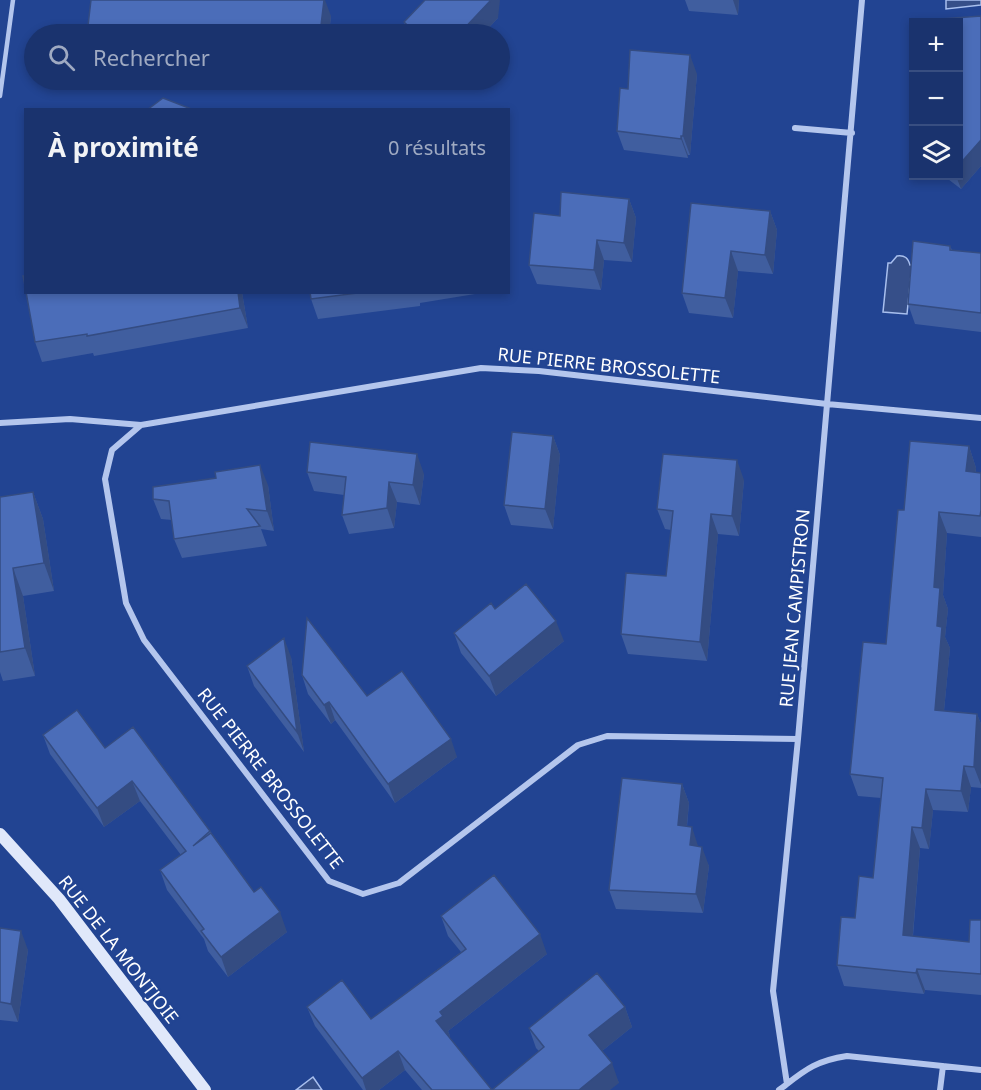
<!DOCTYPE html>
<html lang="fr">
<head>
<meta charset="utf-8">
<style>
	body { margin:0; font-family:"Noto Sans",sans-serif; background:#273f76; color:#f1f3f6 }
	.controls { position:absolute; right:18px; top:18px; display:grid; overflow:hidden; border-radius:0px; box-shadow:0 3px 9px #0003 }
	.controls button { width:54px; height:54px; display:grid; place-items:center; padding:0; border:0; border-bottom:2px solid #384e81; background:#1a336e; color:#f1f3f6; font:30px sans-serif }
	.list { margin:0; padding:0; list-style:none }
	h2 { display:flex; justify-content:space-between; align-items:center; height:78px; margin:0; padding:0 24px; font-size:26px }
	h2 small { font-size:20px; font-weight:400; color:#9faac2 }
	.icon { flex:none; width:33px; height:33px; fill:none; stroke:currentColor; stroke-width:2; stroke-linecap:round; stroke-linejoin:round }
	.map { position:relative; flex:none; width:981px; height:1090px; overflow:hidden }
	.search { position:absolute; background:#1a336e; box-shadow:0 3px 9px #0003; left:24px; top:24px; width:486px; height:66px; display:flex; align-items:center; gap:15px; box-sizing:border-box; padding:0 21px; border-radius:33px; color:#9faac2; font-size:22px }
	.panel { position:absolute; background:#1a336e; box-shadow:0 3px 9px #0003; left:24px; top:108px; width:486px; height:186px; border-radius:0px }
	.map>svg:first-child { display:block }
	.water { fill:#364f89; stroke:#a8bfee; stroke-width:1.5 }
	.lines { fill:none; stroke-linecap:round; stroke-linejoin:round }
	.service { stroke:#b4c6ed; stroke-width:4.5 }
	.minor { stroke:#b4c6ed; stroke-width:6 }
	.secondary { stroke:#e0e8fa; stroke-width:12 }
	.wall { fill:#405e9f }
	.shaded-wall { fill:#344c82 }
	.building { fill:#4b6db9; stroke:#344c82; stroke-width:1.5 }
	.labels { text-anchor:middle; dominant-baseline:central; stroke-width:4.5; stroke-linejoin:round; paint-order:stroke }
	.street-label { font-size:18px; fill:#fff; stroke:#224492 }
</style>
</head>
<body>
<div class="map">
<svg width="981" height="1090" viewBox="0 0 981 1090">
	<rect width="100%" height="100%" fill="#224492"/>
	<path class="water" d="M 946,0 L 981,0 L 981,5 L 946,9 Z
		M 897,256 C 905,255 908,258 910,265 L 912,265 L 907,314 L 883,312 L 888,263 L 891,263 Z
		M 313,1077 L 322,1090 L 296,1090 Z"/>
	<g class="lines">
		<path class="service" d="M 0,96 L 13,0"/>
		<path class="minor" d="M 795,128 L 852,133
			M 0,423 L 70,419 L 141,425
			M 798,739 L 607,736 L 578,745 L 399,883 L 363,894 L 329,881 L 144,640 L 126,603 L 105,479 L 112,450 L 141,425 L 481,368 L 539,371 L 827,404 L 981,418
			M 787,1084 L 773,991 L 798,739 L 862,0
			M 779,1090 C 804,1071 814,1061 847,1056 L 981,1070
			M 940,1090 L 943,1066"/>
		<path class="secondary" d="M 0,834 L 59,899 L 205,1090"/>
	</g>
	<path class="wall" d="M 91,0 L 331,16 L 329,34 L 88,34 Z
		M 685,0 L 739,0 L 738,15 L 689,11 Z
		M 981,16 L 981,166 L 961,189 L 944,176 L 958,176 Z
		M 498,18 L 483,34 L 408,34 L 404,22 Z
		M 697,74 L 690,155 L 688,155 L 688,158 L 624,150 L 617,131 L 628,89 Z
		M 629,199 L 636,218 L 632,262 L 604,260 L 601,290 L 537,284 L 529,265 L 560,216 Z
		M 770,211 L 777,230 L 773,274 L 738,271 L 733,318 L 689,313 L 682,293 Z
		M 950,246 L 952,250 L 981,253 L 981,332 L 915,324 L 908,304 Z
		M 242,292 L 248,328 L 94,356 L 93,353 L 42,362 L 35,342 Z
		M 310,292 L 475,292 L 475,294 L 420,303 L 420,306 L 318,319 L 311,299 Z
		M 553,436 L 560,455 L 553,529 L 511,525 L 504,505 Z
		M 969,446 L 976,468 L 976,472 L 981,473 L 981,537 L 947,533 L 943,595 L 948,609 L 945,637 L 950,648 L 944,711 L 977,714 L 981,724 L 981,788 L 971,787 L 968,812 L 933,810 L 929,849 L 920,848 L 913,936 L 969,942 L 981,920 L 981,995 L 925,990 L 924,994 L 844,986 L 837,965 L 855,918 L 873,878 L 881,798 L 858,796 L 850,774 L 886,644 L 904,510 Z
		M 307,472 L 424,474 L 420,505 L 397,502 L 394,528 L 349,534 L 342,515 L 344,495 L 314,491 Z
		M 744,480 L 739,536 L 718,534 L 707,661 L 628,654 L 621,634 L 666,576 L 671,530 L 665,529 L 657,509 Z
		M 268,485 L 274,531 L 261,529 L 267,546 L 182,558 L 174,539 L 172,520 L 161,519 L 153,499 Z
		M 33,492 L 43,519 L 54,591 L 23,596 L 35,676 L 3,681 L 0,672 L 0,497 Z
		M 454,633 L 564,641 L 496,696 L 461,653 Z
		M 291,657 L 304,752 L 254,686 L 247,666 Z
		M 302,675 L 367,696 L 457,757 L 395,803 L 335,720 L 331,724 L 308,694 Z
		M 43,735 L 105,748 L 210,831 L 254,892 L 287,932 L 228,977 L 208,951 L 204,939 L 167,890 L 160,870 L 181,855 L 140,801 L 104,827 L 50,754 Z
		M 682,784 L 689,803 L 687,827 L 709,866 L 703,913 L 616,909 L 609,890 Z
		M 441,916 L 547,954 L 448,1031 L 450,1036 L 449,1037 L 492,1090 L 422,1090 L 405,1070 L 379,1090 L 363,1090 L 315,1026 L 307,1007 L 371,1019 L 461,952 L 448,936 Z
		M 0,928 L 28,950 L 18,1022 L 0,1020 Z
		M 625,1007 L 632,1027 L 602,1051 L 619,1083 L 539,1051 L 536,1048 L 529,1028 Z"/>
	<path class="shaded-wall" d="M 324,0 L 325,0 L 331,16 L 329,34 L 320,34 Z
		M 491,0 L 500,0 L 498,18 L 483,34 L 459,34 Z
		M 733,0 L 739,0 L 738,15 Z
		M 690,55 L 697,74 L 690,155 L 683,136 Z
		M 681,136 L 688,155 L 688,158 L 681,139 Z
		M 981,140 L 981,166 L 961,189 L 956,176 L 958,176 L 958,166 Z
		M 629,199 L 636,218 L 632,262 L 624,243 Z
		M 770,211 L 777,230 L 773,274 L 765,255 Z
		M 597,240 L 604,260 L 601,290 L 594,270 Z
		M 731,251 L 738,271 L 733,318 L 725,298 Z
		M 238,292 L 242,292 L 248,328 L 240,308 Z
		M 553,436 L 560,455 L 553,529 L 545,509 Z
		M 969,446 L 976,468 L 974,492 L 966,471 Z
		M 417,454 L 424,474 L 420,505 L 413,485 Z
		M 737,460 L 744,480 L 739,536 L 732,516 Z
		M 260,465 L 268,485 L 274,531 L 267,511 Z
		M 389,482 L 397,502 L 394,528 L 387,508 Z
		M 33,492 L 43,519 L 54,591 L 44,563 Z
		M 939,512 L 947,533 L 943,595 L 948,609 L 945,637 L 950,648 L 942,731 L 935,710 L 934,587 Z
		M 711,514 L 718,534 L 707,661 L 700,642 Z
		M 13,568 L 23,596 L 35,676 L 25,648 Z
		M 556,621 L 564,641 L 496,696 L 489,676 Z
		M 284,638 L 291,657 L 304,752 L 297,732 Z
		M 329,702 L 335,720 L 331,724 L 324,705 Z
		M 977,714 L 981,724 L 981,785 L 974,767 Z
		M 451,739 L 457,757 L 395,803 L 388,784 Z
		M 964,766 L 971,787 L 968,812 L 961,791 Z
		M 132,781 L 140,801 L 104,827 L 97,808 Z
		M 682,784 L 689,803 L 685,844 L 678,825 Z
		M 926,789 L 933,810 L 929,849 L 922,828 Z
		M 692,827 L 698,846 L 697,864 L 690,845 Z
		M 912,827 L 920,848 L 911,956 L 903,935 Z
		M 702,847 L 709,866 L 703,913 L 696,894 Z
		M 280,912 L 287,932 L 228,977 L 221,957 Z
		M 21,931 L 28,950 L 18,1022 L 11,1004 Z
		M 540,934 L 547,954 L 448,1031 L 450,1036 L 444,1041 L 436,1021 L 440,1012 Z
		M 917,969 L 925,990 L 924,994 L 916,973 Z
		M 625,1007 L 632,1027 L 597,1055 L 589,1035 Z
		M 398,1051 L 405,1070 L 379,1090 L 366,1090 L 362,1078 Z
		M 612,1063 L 619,1083 L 610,1090 L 579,1090 Z"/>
	<path class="building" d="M 91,0 L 324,0 L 320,34 L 192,34 L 141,30 L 140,34 L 87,34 Z
		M 425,0 L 491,0 L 459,34 L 417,34 L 404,22 Z
		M 981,16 L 981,140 L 958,166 L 958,22 L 941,22 L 941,19 Z
		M 630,50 L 690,55 L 683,136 L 681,136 L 681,139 L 617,131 L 620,88 L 628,89 Z
		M 163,98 L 194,110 L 147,110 Z
		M 561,192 L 629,199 L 624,243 L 597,240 L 594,270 L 529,265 L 534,213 L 560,216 Z
		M 691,203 L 770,211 L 765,255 L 731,251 L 725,298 L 682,293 Z
		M 913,241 L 950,246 L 950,250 L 981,253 L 981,313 L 908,304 Z
		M 23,276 L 26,276 L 26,290 Z
		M 26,292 L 238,292 L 240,308 L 87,336 L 87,334 L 35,342 Z
		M 310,292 L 365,292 L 311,299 Z
		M 512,432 L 553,436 L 545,509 L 504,505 Z
		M 910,441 L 969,446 L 966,471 L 981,473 L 981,510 L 980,516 L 939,512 L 934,587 L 940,588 L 937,626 L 942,627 L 935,710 L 977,714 L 974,767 L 964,766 L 961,791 L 926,789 L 922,828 L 912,827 L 903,935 L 969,942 L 970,920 L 981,920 L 981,974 L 917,969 L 916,973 L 837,965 L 841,917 L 855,918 L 859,876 L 873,878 L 883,778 L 850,774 L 863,642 L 886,644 L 898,510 L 904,510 Z
		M 310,442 L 417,454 L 413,485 L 389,482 L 387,508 L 342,515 L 346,477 L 307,472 Z
		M 663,454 L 737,460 L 732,516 L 711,514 L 700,642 L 621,634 L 626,573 L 666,576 L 673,511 L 657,509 Z
		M 260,465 L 267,511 L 247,509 L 260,526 L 174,539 L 169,501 L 153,499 L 153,487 L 216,478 L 215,472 Z
		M 33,492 L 44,563 L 13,568 L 25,648 L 0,652 L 0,497 Z
		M 526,584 L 556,621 L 489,676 L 454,633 L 491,603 L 495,609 Z
		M 307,618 L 367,696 L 402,671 L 451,739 L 388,784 L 329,702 L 324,705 L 302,675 Z
		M 284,638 L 297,732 L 247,666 Z
		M 77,710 L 105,748 L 133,727 L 210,831 L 193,846 L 211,833 L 254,892 L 261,887 L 280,912 L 221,957 L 201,931 L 204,929 L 160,870 L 186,851 L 132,781 L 97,808 L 43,735 Z
		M 622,778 L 682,784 L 678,825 L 692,827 L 690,845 L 702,847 L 696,894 L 609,890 Z
		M 494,875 L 540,934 L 440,1012 L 443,1016 L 436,1021 L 492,1090 L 432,1090 L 398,1051 L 362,1078 L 307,1007 L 342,980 L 371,1019 L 466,949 L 441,916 Z
		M 0,928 L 21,931 L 11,1004 L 0,1002 Z
		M 597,973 L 625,1007 L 589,1035 L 612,1063 L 579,1090 L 492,1090 L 544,1047 L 529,1028 Z"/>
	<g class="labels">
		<g class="street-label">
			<text transform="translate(609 365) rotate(6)">RUE PIERRE BROSSOLETTE</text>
			<text transform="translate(794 608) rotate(-85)">RUE JEAN CAMPISTRON</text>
			<text transform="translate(271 778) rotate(52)">RUE PIERRE BROSSOLETTE</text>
			<text transform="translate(119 949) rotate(52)">RUE DE LA MONTJOIE</text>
		</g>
	</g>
</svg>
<div class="controls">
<button>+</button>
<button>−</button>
<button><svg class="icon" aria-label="layers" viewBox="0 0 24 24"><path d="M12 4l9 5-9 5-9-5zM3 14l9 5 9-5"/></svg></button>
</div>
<div class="search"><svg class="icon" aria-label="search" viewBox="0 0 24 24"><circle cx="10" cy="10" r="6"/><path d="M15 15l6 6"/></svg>Rechercher</div>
<section class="panel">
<h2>À proximité<small>0 résultats</small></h2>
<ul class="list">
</ul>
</section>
</div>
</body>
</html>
